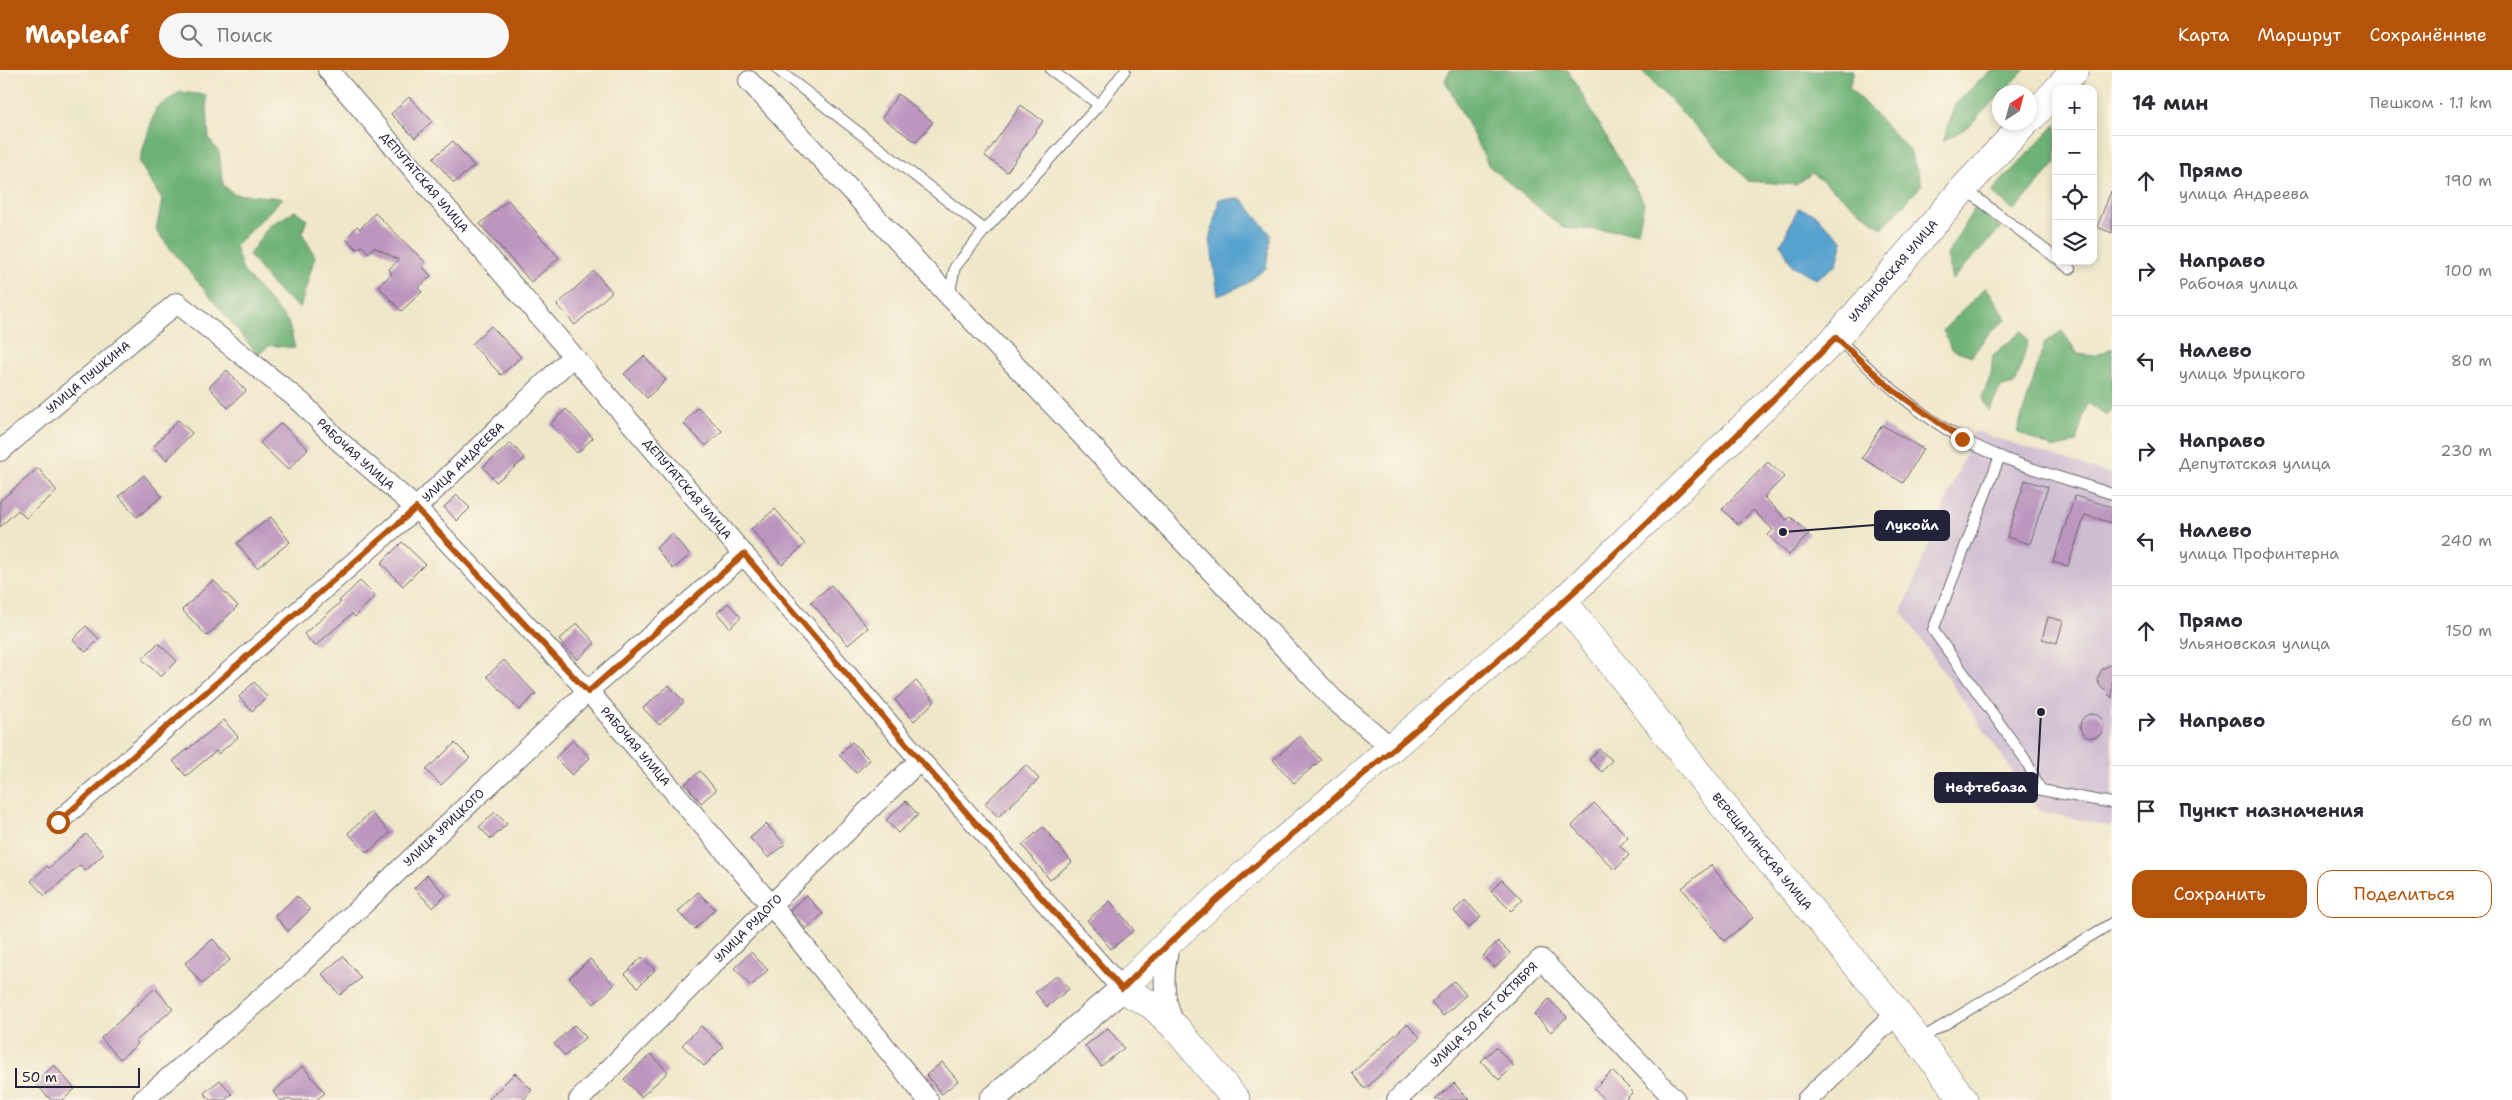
<!DOCTYPE html>
<html lang="ru">
<head>
<meta charset="utf-8">
<style>
	body { margin:0; font-family:"Shantell Sans",sans-serif; background:#f7f7f7; color:#2b2b33 }
	.controls { position:absolute; right:15px; top:15px; display:grid; overflow:hidden; border-radius:10px; box-shadow:0 2px 8px #0003 }
	.controls button { width:45px; height:45px; display:grid; place-items:center; padding:0; border:0; border-bottom:1px solid #e1e1e2; background:#fff; color:#2b2b33; font:25px sans-serif }
	.compass { position:absolute; left:1992px; top:15px; width:45px; height:45px; border-radius:50%; background:#fff; box-shadow:0 2px 8px #0003; rotate:36deg }
	.scale { position:absolute; left:15px; bottom:12px; width:125px; box-sizing:border-box; padding-left:5px; border:2px solid #22223b; border-top:0; font-size:14px; line-height:18px; white-space:nowrap; color:#22223b; -webkit-text-stroke:4px #fcf5e5; paint-order:stroke }
	.stop { position:absolute; width:15px; height:15px; margin:-11px; border:4px solid #b45309; border-radius:50%; background:#fff }
	.stop.end { background:#b45309; border-color:#fff; box-shadow:0 1px 5px #0008 }
	.list { margin:0; padding:0; list-style:none }
	h2 { display:flex; justify-content:space-between; align-items:center; height:65px; margin:0; padding:0 20px; font-size:21px }
	h2 small { font-size:16px; font-weight:400; color:#7c7c81 }
	.list li { display:grid; grid-template-columns:32px 1fr auto; gap:15px; align-items:center; box-sizing:border-box; height:90px; padding:0 20px; border-top:1px solid #e1e1e2 }
	.list b { display:block; font-size:19px; white-space:nowrap }
	.list p { margin:0; font-size:16px; white-space:nowrap; color:#7c7c81 }
	.list em { font-size:16px; font-style:normal; color:#7c7c81 }
	.actions { display:flex; gap:10px; padding:15px 20px }
	.actions a { flex:1; padding:11px 0; border:1px solid #b45309; border-radius:15px; text-align:center; font-size:18px; color:#b45309 }
	.actions .main { background:#b45309; color:#fff }
	.icon { flex:none; width:28px; height:28px; fill:none; stroke:currentColor; stroke-width:2; stroke-linecap:round; stroke-linejoin:round }
	.map { position:relative; flex:none; width:2112px; height:1030px; overflow:hidden }
	header { display:flex; align-items:center; gap:30px; box-sizing:border-box; height:70px; padding:0 25px; background:#b45309; color:#fff }
	header strong { font-size:24px }
	nav { display:flex; gap:28px; margin-inline-start:auto; font-size:18px }
	.search { width:350px; height:45px; background:#f7f7f7; display:flex; align-items:center; gap:12px; box-sizing:border-box; padding:0 18px; border-radius:28px; color:#7c7c81; font-size:19px }
	main { display:flex }
	aside { flex:1; background:#fff }
	.map>svg:first-child { display:block }
	.industrial { fill:#cebed2 }
	.forest { fill:#6eb277; stroke:#486a59 }
	.water { fill:#57a2cf; stroke:#3c6285 }
	.building { fill:#bc96bf }
	.lines { fill:none; stroke-linecap:round; stroke-linejoin:round }
	.service-casing { stroke:#69676d; stroke-width:12 }
	.minor-casing { stroke:#69676d; stroke-width:22 }
	.tertiary-casing { stroke:#69676d; stroke-width:27 }
	.secondary-casing { stroke:#69676d; stroke-width:29 }
	.service { stroke:#fff; stroke-width:10 }
	.minor { stroke:#fff; stroke-width:20 }
	.tertiary { stroke:#fff; stroke-width:25 }
	.secondary { stroke:#fff; stroke-width:28 }
	.route { stroke:#b45309; stroke-width:6 }
	.labels { text-anchor:middle; dominant-baseline:central; stroke-width:4.5; stroke-linejoin:round; paint-order:stroke }
	.street-label { font-size:12px; fill:#22223b; stroke:#fcf5e5 }
	.leader { fill:none; stroke:#22223b; stroke-width:2 }
	.callout-dot { fill:#22223b; stroke:#fcf5e5; stroke-width:2 }
	.callout { fill:#22223b; stroke:#22223b; stroke-width:2 }
	.callout-label { font-size:14px; text-anchor:middle; font-weight:bold; fill:#fff }
</style>
</head>
<body>
<header>
<strong>Mapleaf</strong>
<div class="search"><svg class="icon" aria-label="search" viewBox="0 0 24 24"><circle cx="10" cy="10" r="6"/><path d="M15 15l6 6"/></svg>Поиск</div>
<nav><a>Карта</a><a>Маршрут</a><a>Сохранённые</a></nav>
</header>
<main>
<div class="map">
<svg width="2112" height="1030" viewBox="0 0 2112 1030">
	<rect width="100%" height="100%" fill="#fcf5e5"/>
	<filter id="ink" filterUnits="userSpaceOnUse"><feTurbulence type="fractalNoise" baseFrequency=".02" numOctaves="2"/><feDisplacementMap in="SourceGraphic" scale="10" xChannelSelector="R" yChannelSelector="G"/><feConvolveMatrix kernelMatrix="1 2 1 2 8 2 1 2 1" color-interpolation-filters="sRGB"/></filter>
	<filter id="wash" filterUnits="userSpaceOnUse"><feTurbulence type="fractalNoise" baseFrequency=".0096" numOctaves="4" result="noise"/><feDisplacementMap in="SourceGraphic" scale="20" xChannelSelector="R" yChannelSelector="G"/><feGaussianBlur stdDeviation="1.12" result="paint"/><feColorMatrix in="noise" values="0 0 0 0 0 0 0 0 0 0 0 0 0 0 0 0 0 1.4 0 .05"/><feComposite in="paint" operator="in"/></filter>
	<g filter="url(#wash)">
		<rect width="100%" height="100%" fill="#eee7c9"/>
		<path class="industrial" d="M 1974,361 L 2112,405 L 2112,757 L 2040,741 L 1902,542 Z"/>
		<path class="forest" d="M 1450,0 L 1568,0 L 1644,133 L 1638,162 L 1563,158 L 1489,96 L 1445,10 Z
			M 1641,0 L 1854,0 L 1849,17 L 1910,81 L 1922,115 L 1882,158 L 1812,103 L 1796,115 L 1748,111 Z
			M 1991,0 L 2025,0 L 2003,22 L 2000,22 L 1999,26 L 1969,56 L 1943,72 L 1955,34 Z
			M 180,22 L 206,25 L 209,69 L 219,82 L 223,115 L 234,124 L 283,128 L 235,176 L 243,201 L 288,252 L 295,278 L 270,275 L 258,285 L 156,161 L 162,130 L 139,92 L 156,38 Z
			M 2056,54 L 2056,93 L 2014,141 L 1991,122 Z
			M 1976,135 L 2001,158 L 1952,210 L 1947,185 Z
			M 295,141 L 307,149 L 302,163 L 315,186 L 300,238 L 276,219 L 249,185 L 269,156 Z
			M 1986,217 L 2007,249 L 1988,264 L 1972,286 L 1951,279 L 1943,260 Z
			M 2022,261 L 2028,271 L 2016,313 L 2000,318 L 1989,342 L 1982,328 L 1991,305 L 1993,285 Z
			M 2062,261 L 2078,284 L 2095,286 L 2112,278 L 2112,340 L 2106,346 L 2087,333 L 2076,373 L 2053,378 L 2017,362 L 2045,272 Z"/>
		<path class="water" d="M 1219,129 L 1242,129 L 1271,165 L 1266,198 L 1246,214 L 1218,226 L 1210,170 Z
			M 1798,138 L 1813,143 L 1843,171 L 1837,194 L 1816,209 L 1792,195 L 1781,174 Z"/>
		<g id="blocks">
			<path class="building" d="M 898,24 L 933,52 L 916,72 L 882,48 Z
				M 409,27 L 432,51 L 415,68 L 391,44 Z
				M 1021,35 L 1043,51 L 1007,102 L 985,86 Z
				M 453,71 L 474,96 L 454,113 L 433,88 Z
				M 2111,121 L 2112,122 L 2112,163 L 2097,157 Z
				M 508,130 L 559,188 L 531,212 L 480,154 Z
				M 375,143 L 425,192 L 422,196 L 431,206 L 418,218 L 422,222 L 401,241 L 378,216 L 392,204 L 389,199 L 399,190 L 374,177 L 369,183 L 362,176 L 357,179 L 346,169 L 357,156 L 360,159 Z
				M 594,201 L 612,222 L 575,255 L 557,235 Z
				M 491,256 L 521,287 L 501,305 L 472,274 Z
				M 644,286 L 666,310 L 647,328 L 624,304 Z
				M 227,300 L 246,321 L 228,338 L 209,317 Z
				M 698,337 L 722,361 L 706,376 L 683,353 Z
				M 566,339 L 593,368 L 577,383 L 550,354 Z
				M 178,350 L 192,363 L 167,390 L 153,377 Z
				M 281,353 L 308,379 L 288,400 L 260,373 Z
				M 1882,355 L 1923,379 L 1903,413 L 1862,388 Z
				M 511,373 L 525,389 L 496,412 L 483,397 Z
				M 1768,392 L 1784,407 L 1764,427 L 1787,450 L 1791,447 L 1809,464 L 1789,485 L 1768,465 L 1773,460 L 1753,440 L 1738,455 L 1722,439 Z
				M 38,398 L 57,421 L 26,448 L 18,440 L 0,457 L 0,431 Z
				M 144,405 L 162,426 L 137,447 L 119,426 Z
				M 2025,410 L 2048,417 L 2030,474 L 2007,467 Z
				M 457,425 L 470,438 L 457,451 L 444,437 Z
				M 2075,426 L 2112,437 L 2112,453 L 2085,445 L 2068,496 L 2053,492 Z
				M 775,439 L 805,474 L 782,495 L 751,459 Z
				M 271,447 L 290,472 L 257,498 L 237,473 Z
				M 672,464 L 690,485 L 673,499 L 656,478 Z
				M 402,472 L 425,494 L 403,516 L 381,493 Z
				M 213,510 L 238,536 L 207,566 L 182,540 Z
				M 360,511 L 375,526 L 355,547 L 352,544 L 315,576 L 304,564 L 341,532 L 339,531 Z
				M 831,515 L 868,558 L 848,575 L 811,532 Z
				M 728,533 L 741,547 L 730,558 L 717,543 Z
				M 2048,547 L 2063,551 L 2057,573 L 2042,569 Z
				M 577,553 L 595,573 L 577,590 L 559,570 Z
				M 86,556 L 99,569 L 86,582 L 73,570 Z
				M 158,573 L 177,591 L 161,607 L 142,589 Z
				M 504,590 L 536,624 L 519,640 L 487,606 Z
				M 2112,594 L 2112,628 L 2100,616 L 2097,609 L 2102,599 Z
				M 916,611 L 935,631 L 914,651 L 895,630 Z
				M 254,612 L 267,627 L 252,641 L 239,627 Z
				M 669,615 L 684,632 L 659,655 L 643,638 Z
				M2080 656a12 12 0 1 1 24 0a12 12 0 1 1-24 0Z
				M 224,650 L 238,667 L 218,684 L 216,681 L 186,706 L 173,691 Z
				M 1300,666 L 1321,690 L 1294,713 L 1273,690 Z
				M 573,670 L 590,688 L 572,705 L 555,688 Z
				M 852,672 L 870,690 L 856,703 L 839,685 Z
				M 455,673 L 470,688 L 441,715 L 426,700 Z
				M 1599,679 L 1612,690 L 1602,702 L 1589,690 Z
				M 1026,695 L 1039,709 L 998,747 L 985,733 Z
				M 700,701 L 716,720 L 701,733 L 685,714 Z
				M 906,731 L 918,745 L 898,763 L 886,750 Z
				M 1594,733 L 1628,767 L 1620,776 L 1629,785 L 1615,800 L 1572,756 Z
				M 371,742 L 390,763 L 367,783 L 348,763 Z
				M 495,742 L 507,754 L 491,769 L 479,757 Z
				M 766,754 L 785,774 L 769,788 L 750,768 Z
				M 1043,757 L 1072,792 L 1050,810 L 1022,775 Z
				M 86,764 L 104,784 L 85,801 L 80,795 L 45,826 L 31,811 L 47,796 L 49,798 Z
				M 1711,795 L 1753,848 L 1724,871 L 1682,818 Z
				M 427,805 L 446,825 L 433,838 L 414,818 Z
				M 1502,810 L 1522,830 L 1511,841 L 1491,821 Z
				M 698,822 L 715,839 L 695,859 L 678,842 Z
				M 806,825 L 823,844 L 806,859 L 790,840 Z
				M 297,826 L 310,840 L 288,861 L 275,846 Z
				M 1465,830 L 1481,847 L 1469,858 L 1454,841 Z
				M 1110,831 L 1134,860 L 1111,879 L 1087,850 Z
				M 213,869 L 230,890 L 202,914 L 185,893 Z
				M 1498,871 L 1510,883 L 1495,898 L 1483,886 Z
				M 751,882 L 768,900 L 751,916 L 734,898 Z
				M 343,886 L 361,908 L 340,925 L 322,904 Z
				M 642,887 L 655,900 L 638,917 L 625,904 Z
				M 590,889 L 614,915 L 594,934 L 569,908 Z
				M 1057,905 L 1069,919 L 1047,937 L 1035,922 Z
				M 1454,911 L 1466,925 L 1443,946 L 1431,933 Z
				M 155,918 L 173,939 L 136,971 L 138,974 L 120,989 L 101,968 Z
				M 1549,929 L 1567,947 L 1551,962 L 1534,944 Z
				M 1407,954 L 1420,967 L 1365,1019 L 1352,1003 Z
				M 574,955 L 586,967 L 565,986 L 554,974 Z
				M 701,956 L 723,977 L 704,996 L 682,975 Z
				M 1108,958 L 1124,978 L 1101,996 L 1085,976 Z
				M 1496,977 L 1514,996 L 1499,1010 L 1481,991 Z
				M 651,984 L 668,1002 L 641,1027 L 624,1009 Z
				M 942,992 L 958,1011 L 942,1024 L 926,1005 Z
				M 54,995 L 75,1019 L 63,1030 L 51,1030 L 35,1013 Z
				M 303,996 L 325,1023 L 316,1030 L 279,1030 L 273,1022 Z
				M 1612,1001 L 1633,1022 L 1625,1030 L 1605,1030 L 1594,1019 Z
				M 515,1003 L 532,1020 L 523,1030 L 488,1030 Z
				M 220,1010 L 232,1024 L 225,1030 L 210,1030 L 204,1023 Z
				M 1454,1013 L 1469,1030 L 1435,1030 Z"/>
		</g>
	</g>
	<g filter="url(#ink)">
		<use href="#blocks" fill-opacity="0" stroke="#69676d" stroke-width="1"/>
		<g class="lines">
			<g class="service-casing">
				<path id="service" d="M 778,0 L 985,160
					M 1051,0 L 1099,35
					M 1965,119 L 2056,188
					M 2060,191 L 2070,199
					M 949,226 L 955,197 L 985,160 L 1099,35 L 1125,0
					M 1837,268 C 1875,304 1914,342 1961,368 C 2007,394 2062,407 2112,424
					M 2000,386 L 1933,560 L 2025,689 L 2041,720 L 2112,733
					M 1919,970 L 2112,853"/>
			</g>
			<g class="minor-casing">
				<g id="minor">
					<path id="s1" d="M 328,0 L 920,690 L 1122,919"/>
					<path d="M 749,11 L 949,226 L 1334,630 L 1393,679"/>
					<path id="s2" d="M 0,381 L 177,233 L 301,332 L 339,371 L 416,438 L 588,621 L 771,835 L 928,1030"/>
					<path id="s3" d="M 58,752 L 416,438 L 573,286"/>
					<path d="M 1170,871 C 1163,901 1161,925 1174,953"/>
					<path id="s4" d="M 143,1030 L 295,899 L 588,621 L 744,484"/>
					<path id="s5" d="M 579,1030 L 771,835 L 920,690"/>
					<path id="s6" d="M 1397,1030 L 1541,889 L 1675,1030"/>
					<path d="M 1807,1030 L 1897,943"/>
				</g>
			</g>
			<g class="tertiary-casing">
				<path id="tertiary" d="M 992,1030 L 1122,919"/>
			</g>
			<g class="secondary-casing">
				<g id="secondary">
					<path d="M 2058,19 L 2075,0"/>
					<path d="M 2030,49 L 2056,21"/>
					<path id="s7" d="M 1563,531 L 1722,734 L 1897,943 L 1964,1030"/>
					<path id="s8" d="M 1236,1030 L 1177,959 L 1152,935 L 1122,919 L 1170,871 L 1263,788 L 1563,531 L 1836,268 L 1964,118 L 2026,52"/>
				</g>
			</g>
			<use href="#service" class="service"/>
			<use href="#minor" class="minor"/>
			<use href="#tertiary" class="tertiary"/>
			<use href="#secondary" class="secondary"/>
		</g>
	</g>
	<g class="lines" filter="url(#ink)">
		<path class="route" d="M 58,752 L 416,438 L 588,622 L 744,484 L 920,690 L 1122,919 C 1261,781 1419,664 1564,531 C 1657,446 1746,355 1836,268 L 1893,320 L 1962,369"/>
	</g>
	<g class="labels">
		<g class="street-label">
			<text stroke="none"><textPath href="#s1" startOffset="148">ДЕПУТАТСКАЯ УЛИЦА</textPath></text>
			<text stroke="none"><textPath href="#s8" startOffset="1216">УЛЬЯНОВСКАЯ УЛИЦА</textPath></text>
			<text stroke="none"><textPath href="#s2" startOffset="115">УЛИЦА ПУШКИНА</textPath></text>
			<text stroke="none"><textPath href="#s2" startOffset="465">РАБОЧАЯ УЛИЦА</textPath></text>
			<text stroke="none"><textPath href="#s3" startOffset="542">УЛИЦА АНДРЕЕВА</textPath></text>
			<text stroke="none"><textPath href="#s1" startOffset="552">ДЕПУТАТСКАЯ УЛИЦА</textPath></text>
			<text stroke="none"><textPath href="#s2" startOffset="870">РАБОЧАЯ УЛИЦА</textPath></text>
			<text stroke="none"><textPath href="#s4" startOffset="406">УЛИЦА УРИЦКОГО</textPath></text>
			<text stroke="none"><textPath href="#s7" startOffset="320">ВЕРЕЩАГИНСКАЯ УЛИЦА</textPath></text>
			<text stroke="none"><textPath href="#s5" startOffset="241">УЛИЦА РУДОГО</textPath></text>
			<text stroke="none"><textPath href="#s6" startOffset="122">УЛИЦА 50 ЛЕТ ОКТЯБРЯ</textPath></text>
		</g>
	</g>
	<path class="leader" d="M1783 462L1875 455M2041 642L2037 717"/>
	<g class="callout-dot">
		<circle cx="1783" cy="462" r="5"/>
		<circle cx="2041" cy="642" r="5"/>
	</g>
	<g class="callout">
		<rect x="1875" y="441" width="74" height="29" rx="5"/>
		<rect x="1935" y="703" width="102" height="29" rx="5"/>
	</g>
	<g class="callout-label">
		<text x="1912" y="460">Лукойл</text>
		<text x="1986" y="722">Нефтебаза</text>
	</g>
</svg>
<div class="controls">
<button>+</button>
<button>−</button>
<button><svg class="icon" aria-label="locate" viewBox="0 0 24 24"><circle cx="12" cy="12" r="6"/><path d="M12 2v4M12 18v4M2 12h4M18 12h4"/></svg></button>
<button><svg class="icon" aria-label="layers" viewBox="0 0 24 24"><path d="M12 4l9 5-9 5-9-5zM3 14l9 5 9-5"/></svg></button>
</div>
<svg class="compass" viewBox="-18 -18 36 36"><path d="M0-13l5 13h-10z" fill="#e53935"/><path d="M0 13l5-13h-10z" fill="#7c7c81"/></svg>
<div class="scale">50 m</div>
<div class="stop" style="left:58px;top:752px"></div>
<div class="stop end" style="left:1962px;top:369px"></div>
</div>
<aside>
<h2>14 мин<small>Пешком · 1.1 km</small></h2>
<ul class="list">
<li><svg class="icon" aria-label="ahead" viewBox="0 0 24 24"><path d="M12 20V5M6 11l6-6 6 6"/></svg><div><b>Прямо</b><p>улица Андреева</p></div><em>190 m</em></li>
<li><svg class="icon" aria-label="right" viewBox="0 0 24 24"><path d="M7 20v-9h11M14 6l5 5-5 5"/></svg><div><b>Направо</b><p>Рабочая улица</p></div><em>100 m</em></li>
<li><svg class="icon" aria-label="left" viewBox="0 0 24 24"><path d="M17 20v-9H6M10 6l-5 5 5 5"/></svg><div><b>Налево</b><p>улица Урицкого</p></div><em>80 m</em></li>
<li><svg class="icon" aria-label="right" viewBox="0 0 24 24"><path d="M7 20v-9h11M14 6l5 5-5 5"/></svg><div><b>Направо</b><p>Депутатская улица</p></div><em>230 m</em></li>
<li><svg class="icon" aria-label="left" viewBox="0 0 24 24"><path d="M17 20v-9H6M10 6l-5 5 5 5"/></svg><div><b>Налево</b><p>улица Профинтерна</p></div><em>240 m</em></li>
<li><svg class="icon" aria-label="ahead" viewBox="0 0 24 24"><path d="M12 20V5M6 11l6-6 6 6"/></svg><div><b>Прямо</b><p>Ульяновская улица</p></div><em>150 m</em></li>
<li><svg class="icon" aria-label="right" viewBox="0 0 24 24"><path d="M7 20v-9h11M14 6l5 5-5 5"/></svg><div><b>Направо</b></div><em>60 m</em></li>
<li><svg class="icon" aria-label="arrive" viewBox="0 0 24 24"><path d="M6 21V4h12l-3 4 3 4H6"/></svg><div><b>Пункт назначения</b></div></li>
</ul>
<div class="actions"><a class="main">Сохранить</a><a>Поделиться</a></div>
</aside>
</main>
</body>
</html>
